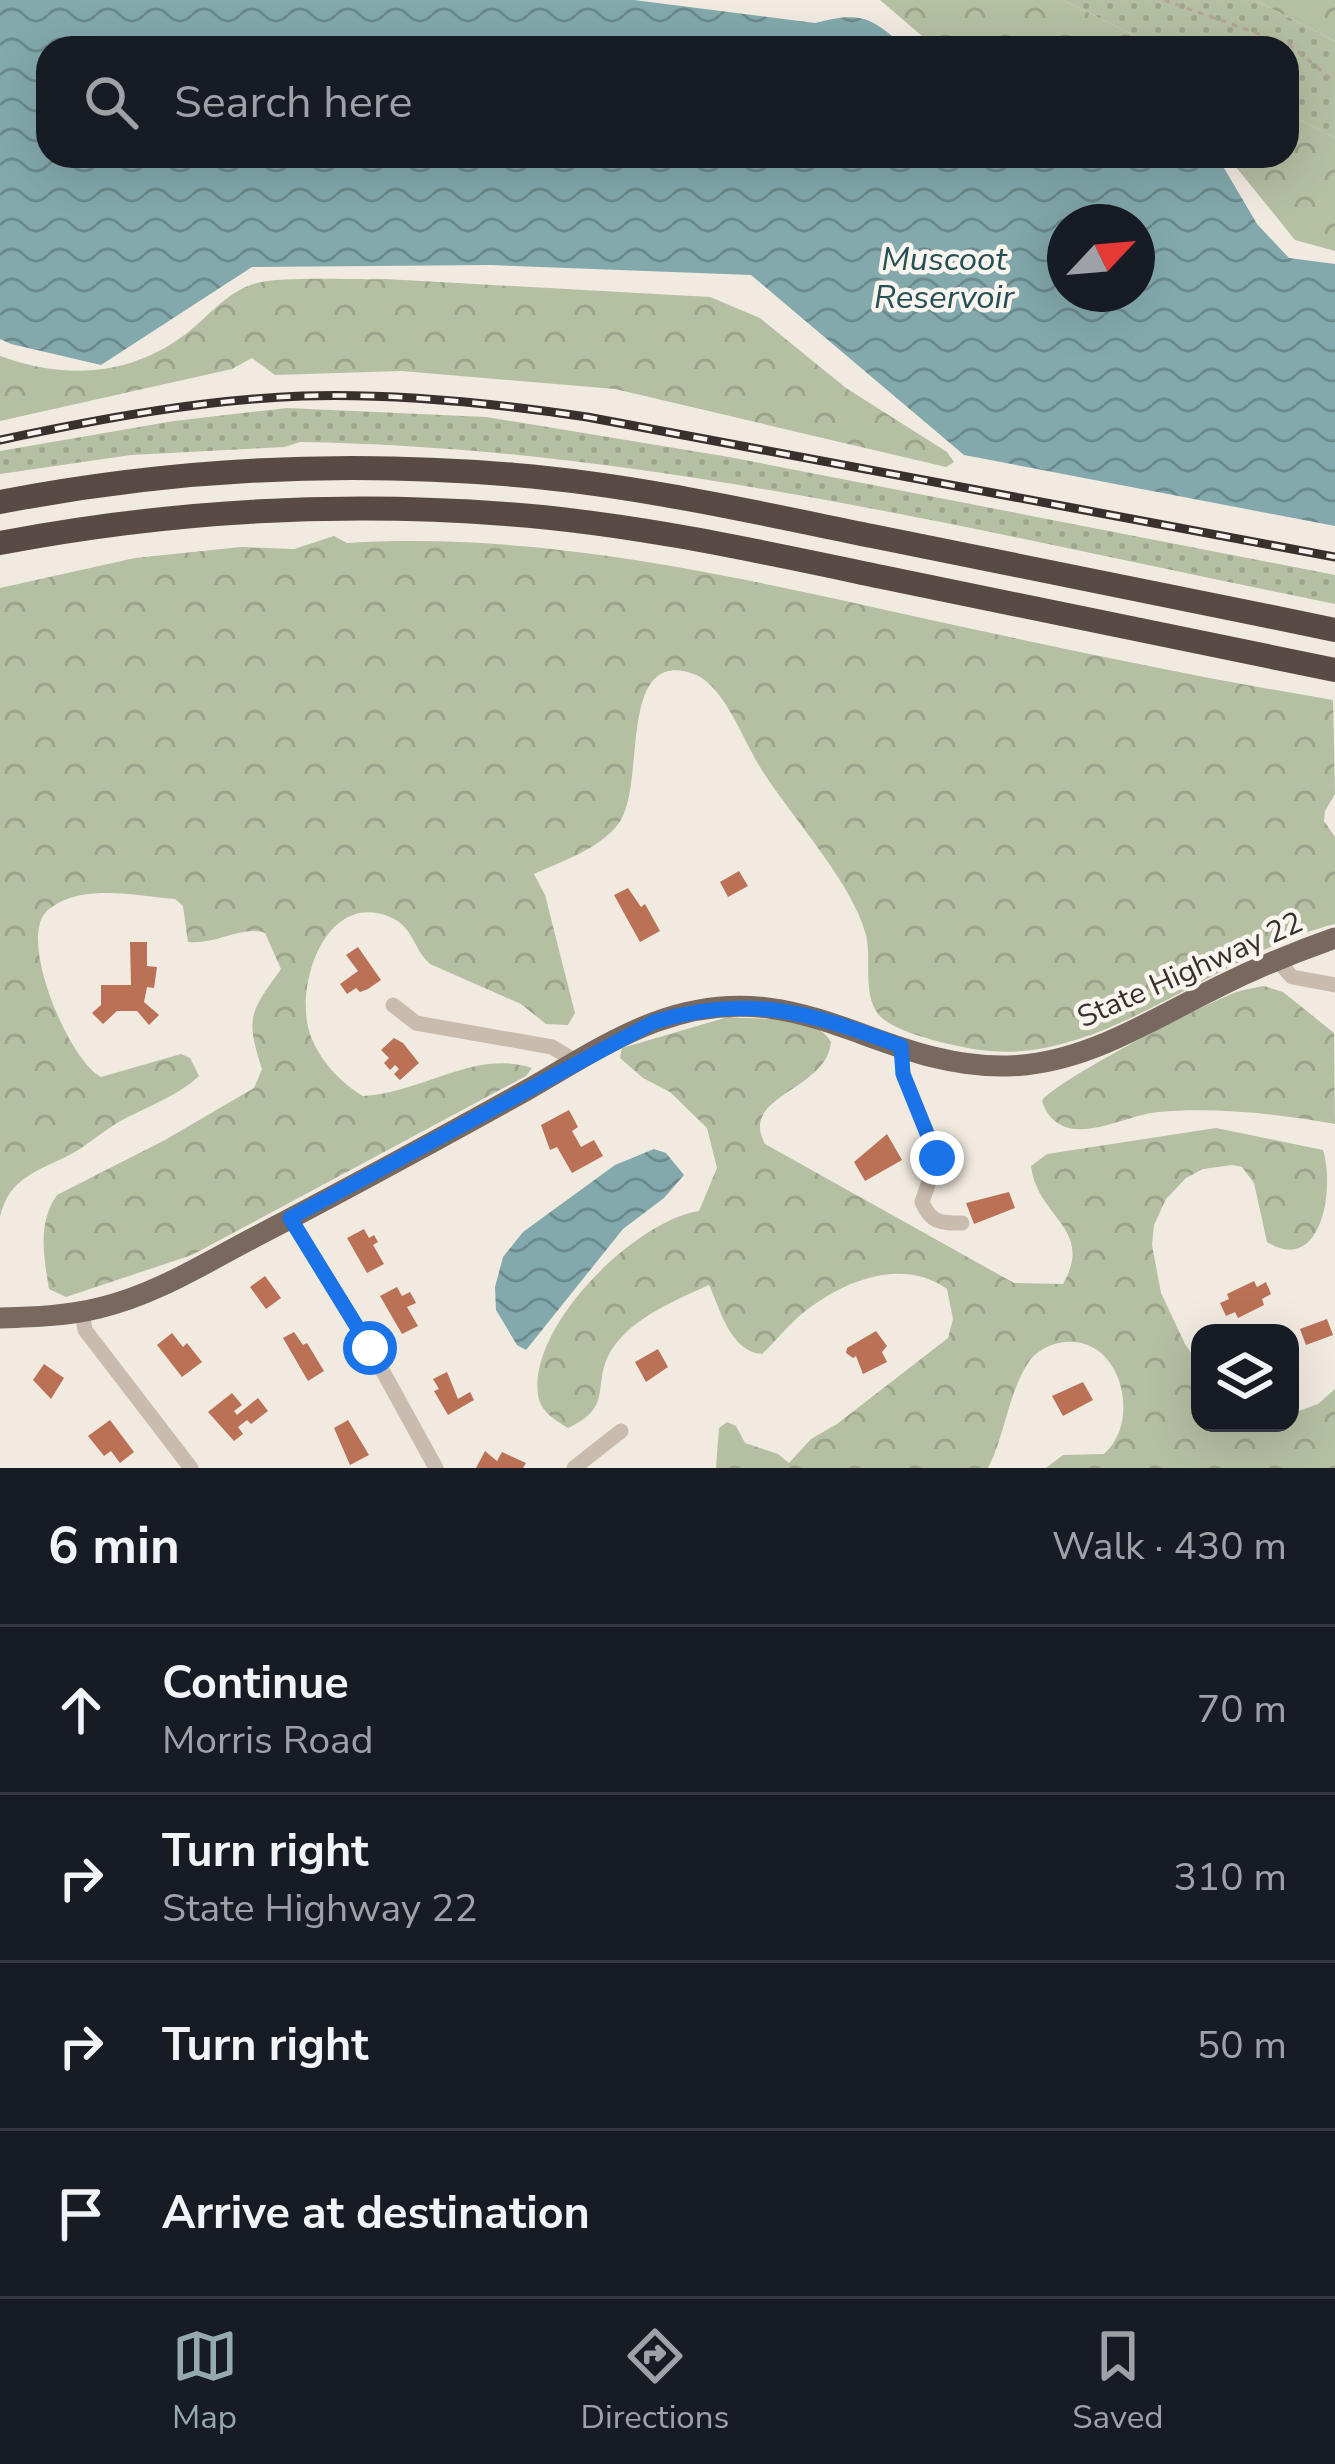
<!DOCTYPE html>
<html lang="en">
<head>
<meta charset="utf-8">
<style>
	body { margin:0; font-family:"Nunito Sans",sans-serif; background:#20242c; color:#f1f3f6 }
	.controls { position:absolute; right:36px; bottom:36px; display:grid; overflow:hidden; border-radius:24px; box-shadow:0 12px 48px #0002 }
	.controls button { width:108px; height:108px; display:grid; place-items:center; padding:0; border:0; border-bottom:3px solid #363941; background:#171b24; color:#f1f3f6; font:60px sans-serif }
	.compass { position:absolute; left:1047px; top:204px; width:108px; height:108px; border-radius:50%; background:#171b24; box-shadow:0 12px 48px #0002; rotate:64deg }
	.stop { position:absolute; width:36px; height:36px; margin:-27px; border:9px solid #1a73e8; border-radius:50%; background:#fff }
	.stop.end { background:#1a73e8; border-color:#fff; box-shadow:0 3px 12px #0008 }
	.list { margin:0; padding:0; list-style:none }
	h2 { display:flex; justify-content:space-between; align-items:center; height:156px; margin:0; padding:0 48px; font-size:51px }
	h2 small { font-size:39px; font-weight:400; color:#9ea1a6 }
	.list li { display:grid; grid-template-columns:78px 1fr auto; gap:36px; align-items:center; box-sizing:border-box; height:168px; padding:0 48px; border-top:3px solid #363941 }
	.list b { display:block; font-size:45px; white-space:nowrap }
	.list p { margin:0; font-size:39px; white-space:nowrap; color:#9ea1a6 }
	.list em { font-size:39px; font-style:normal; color:#9ea1a6 }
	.icon { flex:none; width:66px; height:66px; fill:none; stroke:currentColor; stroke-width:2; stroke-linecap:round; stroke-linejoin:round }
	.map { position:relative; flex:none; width:1335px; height:1468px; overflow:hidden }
	.search { position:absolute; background:#171b24; box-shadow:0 12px 48px #0002; left:36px; right:36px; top:36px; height:132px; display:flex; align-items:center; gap:30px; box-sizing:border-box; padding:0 42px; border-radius:36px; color:#9ea1a6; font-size:45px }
	.sheet { height:828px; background:#171b24 }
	nav { display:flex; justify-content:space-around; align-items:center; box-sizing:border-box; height:168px; border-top:3px solid #363941; background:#171b24; font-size:33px; color:#9ea1a6 }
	nav a { display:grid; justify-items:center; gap:6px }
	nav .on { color:#95aaae }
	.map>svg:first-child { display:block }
	.grass { fill:url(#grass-dots) }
	.forest { fill:url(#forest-crowns) }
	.water { fill:url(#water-waves); fill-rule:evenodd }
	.building { fill:#ba7156 }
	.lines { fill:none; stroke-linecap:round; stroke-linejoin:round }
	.path { stroke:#b4a598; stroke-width:3; stroke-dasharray:6 6; stroke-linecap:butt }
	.minor { stroke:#c9bbae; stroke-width:15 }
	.major { stroke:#78685e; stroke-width:21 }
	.highway { stroke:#584a44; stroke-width:24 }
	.rail-casing { stroke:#38302c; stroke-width:9 }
	.rail { stroke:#f9f4ee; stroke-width:4.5; stroke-dasharray:14; stroke-linecap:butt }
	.route { stroke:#1a73e8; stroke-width:15 }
	.labels { text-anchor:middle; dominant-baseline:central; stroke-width:9; stroke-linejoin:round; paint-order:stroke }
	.street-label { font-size:30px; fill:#38302c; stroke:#f9f4ee }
	.water-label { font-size:33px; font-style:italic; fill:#255156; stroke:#f9f4ee }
</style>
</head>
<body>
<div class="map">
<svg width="1335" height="1468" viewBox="0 0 1335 1468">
	<defs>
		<pattern id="grass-dots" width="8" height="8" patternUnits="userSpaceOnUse" patternTransform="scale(3)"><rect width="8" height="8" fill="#b5bfa2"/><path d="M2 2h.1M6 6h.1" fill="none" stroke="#9ca48c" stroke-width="1.8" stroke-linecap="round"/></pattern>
		<pattern id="forest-crowns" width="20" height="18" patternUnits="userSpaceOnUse" patternTransform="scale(3)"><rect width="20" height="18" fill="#b5bfa2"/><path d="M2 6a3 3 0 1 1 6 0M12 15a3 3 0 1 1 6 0" fill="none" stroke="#9ca48c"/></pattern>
		<pattern id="water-waves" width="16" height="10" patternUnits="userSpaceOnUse" patternTransform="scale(3)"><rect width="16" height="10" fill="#83a9ac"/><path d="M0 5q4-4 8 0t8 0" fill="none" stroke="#6c8a8c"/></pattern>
	</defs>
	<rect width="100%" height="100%" fill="#f1eae1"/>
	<path class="grass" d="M 1063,0 L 1255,0 L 1335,41 L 1335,138 L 1287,113 L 1287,48 L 1160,48 Z
		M 287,408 L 486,417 L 729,457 L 1335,575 L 1335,604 C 995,535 647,447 300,442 L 285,447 L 131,455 L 0,474 L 0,451 L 174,421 Z"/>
	<path class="forest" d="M 880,0 L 1063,0 L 1160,48 L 936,48 Z
		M 1255,0 L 1335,0 L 1335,41 Z
		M 1287,113 L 1335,138 L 1335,251 L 1295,240 L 1227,156 L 1287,156 Z
		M 386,279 L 710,297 L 760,318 L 846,388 L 947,452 L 954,462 L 946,467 L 615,389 L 402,371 L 275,375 L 252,358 L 232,369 L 0,421 L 0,356 C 63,379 127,377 183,336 C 207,319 226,291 257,283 C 285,276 354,280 386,279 Z
		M 334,536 L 347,543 C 541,531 734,576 922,618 C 1059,648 1195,677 1333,700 L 1335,794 L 1325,811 L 1324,821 L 1335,837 L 1335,924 C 1222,951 1106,1062 990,1051 C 964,1049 895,1034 879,1015 C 862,994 872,960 866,935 C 853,883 789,814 760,767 C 744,741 730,702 707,682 C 697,673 678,667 665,672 C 624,687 643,789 619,823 C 600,849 562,861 534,874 L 545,895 L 575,1013 L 568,1025 L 546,1024 L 521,1004 L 430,964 C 413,949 414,927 390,917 C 325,890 294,987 310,1034 C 319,1060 341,1083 363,1096 C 420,1094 475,1049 532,1068 L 526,1076 L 192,1255 L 66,1297 L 49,1289 C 44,1258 37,1223 57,1195 L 165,1140 L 254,1088 L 262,1069 C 245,1016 250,1013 281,969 L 265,933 C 243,925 216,945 188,942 L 183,906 L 175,899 C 137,896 79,882 47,911 C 17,938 69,1061 101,1077 L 181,1054 L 190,1058 L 199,1076 C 175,1098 147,1106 119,1122 C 103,1131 89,1144 73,1153 C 40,1171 9,1176 0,1217 L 0,588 L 135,558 L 241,547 L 294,549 Z
		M 1264,986 L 1283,992 L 1334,1033 L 1335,1124 C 1278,1114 1216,1107 1158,1112 C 1131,1115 1102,1131 1076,1129 C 1059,1128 1047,1117 1042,1101 C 1051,1083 1209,1001 1237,992 C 1245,989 1255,988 1264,986 Z
		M 728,1017 C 757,1020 817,1014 831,1042 C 827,1091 738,1095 765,1144 L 1014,1283 L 1063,1284 C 1095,1228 1037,1218 1031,1166 L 1047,1154 L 1216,1128 L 1323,1150 C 1335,1188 1322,1276 1267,1242 L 1254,1183 L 1242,1167 L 1232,1165 L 1203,1169 L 1186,1178 L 1166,1199 L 1154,1225 L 1152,1245 L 1161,1293 L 1185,1344 L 1200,1366 L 1200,1423 L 1290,1423 L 1290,1414 L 1318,1404 L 1335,1389 L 1335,1468 L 1046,1468 L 1063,1455 L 1104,1454 C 1144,1419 1119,1330 1059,1343 C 1048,1345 1034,1353 1028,1363 C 1008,1394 1005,1435 988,1468 L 716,1468 L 719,1428 L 727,1422 L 736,1426 L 745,1443 L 778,1454 L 789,1463 L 811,1439 L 837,1424 L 948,1338 L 953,1319 L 947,1289 C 899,1255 836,1284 796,1319 C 784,1330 774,1343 762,1354 C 730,1352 720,1308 709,1285 C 676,1300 633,1317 612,1349 C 590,1384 616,1406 568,1428 C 555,1420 540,1411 538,1395 C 528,1326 636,1220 699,1211 L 717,1168 L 707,1128 L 670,1092 L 643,1078 L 620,1058 L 622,1048 Z"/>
	<path class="water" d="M 0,0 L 634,0 L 815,23 C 862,11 871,17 906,48 L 48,48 L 48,156 L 1217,156 L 1257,224 L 1289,258 L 1335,264 L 1335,526 L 964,455 L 751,275 L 490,265 L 252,267 L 101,365 L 11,344 L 0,339 ZM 1065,222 L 1137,222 L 1137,294 L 1065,294 Z
		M 654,1149 L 666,1153 L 684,1175 L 664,1198 L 623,1229 L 526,1350 L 517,1345 L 496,1310 L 495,1287 L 503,1257 L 523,1232 L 615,1165 Z"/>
	<path class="building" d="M 739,871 L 748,886 L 728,897 L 720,882 Z
		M 628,888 L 641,907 L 645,904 L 660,931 L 640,942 L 614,895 Z
		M 130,942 L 147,942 L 147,966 L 157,967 L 154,988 L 147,987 L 144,1002 L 159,1015 L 149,1025 L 137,1011 L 117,1011 L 103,1024 L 92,1013 L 101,1005 L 101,985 L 131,985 Z
		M 358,947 L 381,980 L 368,989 L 360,992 L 356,988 L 347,994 L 340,984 L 358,971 L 346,955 Z
		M 394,1038 L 403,1043 L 419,1063 L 400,1080 L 394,1074 L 399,1069 L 395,1065 L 390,1070 L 384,1063 L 389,1058 L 381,1050 Z
		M 569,1110 L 578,1127 L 572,1131 L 581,1147 L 594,1140 L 603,1156 L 572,1173 L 557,1147 L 550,1150 L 541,1125 Z
		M 887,1134 L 902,1160 L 865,1181 L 854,1162 Z
		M 1009,1192 L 1015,1208 L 974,1224 L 966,1203 Z
		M 364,1229 L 369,1238 L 374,1235 L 378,1242 L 373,1245 L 384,1264 L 367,1273 L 347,1238 Z
		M 265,1276 L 281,1298 L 266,1309 L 250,1287 Z
		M 1254,1281 L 1257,1287 L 1266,1282 L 1271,1294 L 1262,1299 L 1264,1305 L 1238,1318 L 1235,1312 L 1226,1316 L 1220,1303 L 1229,1299 L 1227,1294 Z
		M 397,1287 L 402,1296 L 410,1292 L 416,1303 L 407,1307 L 418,1326 L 402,1334 L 380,1296 Z
		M 1327,1319 L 1333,1335 L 1306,1345 L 1300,1329 Z
		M 876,1331 L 887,1346 L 882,1352 L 887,1362 L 863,1374 L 856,1356 L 853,1358 L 846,1353 L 847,1348 Z
		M 294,1332 L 303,1345 L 307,1343 L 324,1371 L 308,1381 L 283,1338 Z
		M 172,1333 L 183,1347 L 187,1343 L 202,1362 L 182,1377 L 157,1345 Z
		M 658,1349 L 668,1367 L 646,1382 L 635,1362 Z
		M 44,1364 L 64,1378 L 51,1399 L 33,1380 Z
		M 447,1372 L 458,1399 L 470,1392 L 474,1400 L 448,1415 L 434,1391 L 439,1389 L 433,1379 Z
		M 1083,1382 L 1093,1400 L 1063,1416 L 1052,1396 Z
		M 232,1393 L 242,1405 L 234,1411 L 237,1415 L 258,1398 L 268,1411 L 251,1424 L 247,1420 L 238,1427 L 243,1434 L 234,1441 L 208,1412 Z
		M 110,1420 L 134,1452 L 120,1463 L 111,1451 L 104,1456 L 88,1436 Z
		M 348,1420 L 369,1455 L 350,1465 L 334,1428 Z
		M 485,1451 L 497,1461 L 502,1452 L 526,1463 L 523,1468 L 476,1468 Z"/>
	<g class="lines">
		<path class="path" d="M 1164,0 L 1290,45 L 1335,82"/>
		<path class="minor" d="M 1277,960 L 1292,977 L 1335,985
			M 393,1005 L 416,1023 L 552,1047 L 577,1062
			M 901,1046 L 903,1074 L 937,1158 L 922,1202 C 931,1223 940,1223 962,1223
			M 290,1218 L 370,1348 L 436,1468
			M 82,1312 L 85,1330 L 191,1468
			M 574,1468 L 621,1431"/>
		<path class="major" d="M 0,1318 C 33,1317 67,1316 99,1308 C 155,1295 205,1263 255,1237 C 347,1189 437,1140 527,1090 C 569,1066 610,1039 655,1022 C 800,968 876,1069 1008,1066 C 1085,1064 1151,1020 1218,987 C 1256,968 1295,952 1335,938"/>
		<path class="highway" d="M 0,502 C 170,469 342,460 515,475 C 636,485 754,512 872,536 C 1027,567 1181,598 1335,630
			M 0,543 C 168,511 336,501 506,514 C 632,523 758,551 882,577 C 1033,608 1184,639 1335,670"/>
		<g class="rail-casing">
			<path id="rail" d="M 0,440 C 99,419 200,400 302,396 C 397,393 493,403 587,417 L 1335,557"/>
		</g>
		<use href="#rail" class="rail"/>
	</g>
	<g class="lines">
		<path class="route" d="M 370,1348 L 290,1218 L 654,1022 C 748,993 812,1013 901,1046 L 903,1074 L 937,1158"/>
	</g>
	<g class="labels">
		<g class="street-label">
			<text transform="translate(1190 970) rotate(-24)">State Highway 22</text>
		</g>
		<g class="water-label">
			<text x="944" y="259">Muscoot<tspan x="944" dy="38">Reservoir</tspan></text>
		</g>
	</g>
</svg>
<div class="controls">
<button><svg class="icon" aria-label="layers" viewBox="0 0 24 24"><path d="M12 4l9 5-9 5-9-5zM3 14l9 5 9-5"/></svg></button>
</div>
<svg class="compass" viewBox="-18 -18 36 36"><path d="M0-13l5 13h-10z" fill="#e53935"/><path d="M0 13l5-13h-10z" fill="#9ea1a6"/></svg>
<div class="stop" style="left:370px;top:1348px"></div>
<div class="stop end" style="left:937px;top:1158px"></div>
<div class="search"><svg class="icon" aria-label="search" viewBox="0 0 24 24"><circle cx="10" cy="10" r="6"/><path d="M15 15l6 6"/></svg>Search here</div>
</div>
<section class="sheet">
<h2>6 min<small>Walk · 430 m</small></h2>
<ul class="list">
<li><svg class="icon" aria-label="ahead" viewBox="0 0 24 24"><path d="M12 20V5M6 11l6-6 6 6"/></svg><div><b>Continue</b><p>Morris Road</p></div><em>70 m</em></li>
<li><svg class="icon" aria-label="right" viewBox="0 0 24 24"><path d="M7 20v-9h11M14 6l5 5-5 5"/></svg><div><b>Turn right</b><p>State Highway 22</p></div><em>310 m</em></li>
<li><svg class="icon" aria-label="right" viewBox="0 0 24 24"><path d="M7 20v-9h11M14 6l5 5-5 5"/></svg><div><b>Turn right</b></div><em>50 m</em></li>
<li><svg class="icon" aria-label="arrive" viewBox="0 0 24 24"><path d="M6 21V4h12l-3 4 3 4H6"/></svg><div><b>Arrive at destination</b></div></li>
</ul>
</section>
<nav>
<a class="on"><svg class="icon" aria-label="map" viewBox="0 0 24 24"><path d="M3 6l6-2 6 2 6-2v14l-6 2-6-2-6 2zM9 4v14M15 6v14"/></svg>Map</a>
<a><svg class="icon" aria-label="directions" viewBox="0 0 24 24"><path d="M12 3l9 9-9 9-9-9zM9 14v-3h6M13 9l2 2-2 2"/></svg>Directions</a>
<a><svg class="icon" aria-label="saved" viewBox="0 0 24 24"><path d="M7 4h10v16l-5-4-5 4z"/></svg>Saved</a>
</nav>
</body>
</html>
